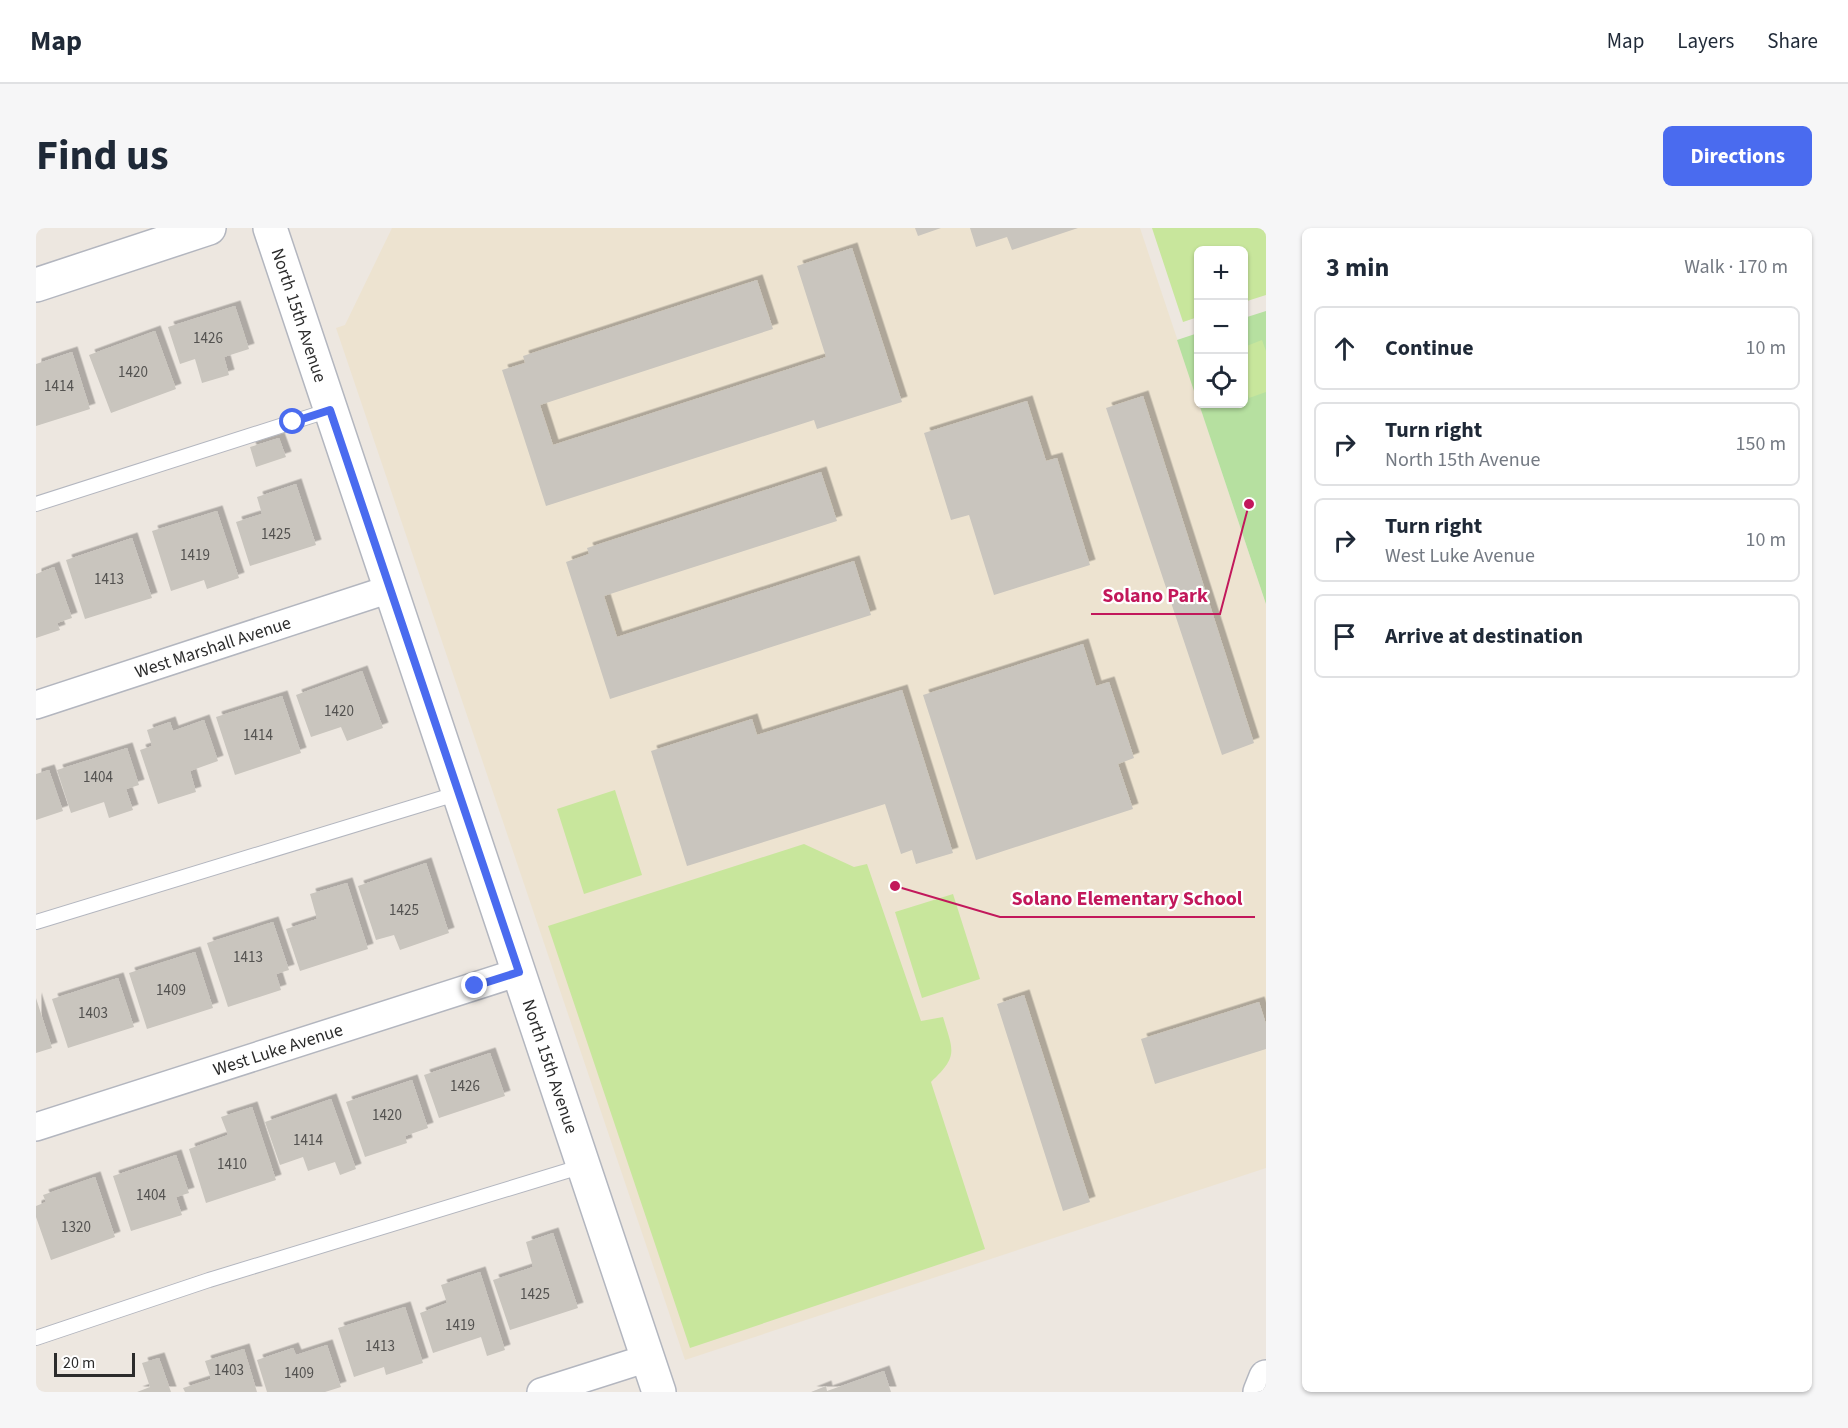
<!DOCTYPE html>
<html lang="en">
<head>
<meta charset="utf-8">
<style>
	body { margin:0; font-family:"Source Sans 3",sans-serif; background:#f6f6f7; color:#1f2937 }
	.controls { position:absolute; right:18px; top:18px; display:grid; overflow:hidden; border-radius:9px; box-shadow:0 2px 4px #0004 }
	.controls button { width:54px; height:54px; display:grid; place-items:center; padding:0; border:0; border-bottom:2px solid #e0e1e3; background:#fff; color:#1f2937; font:30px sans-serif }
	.scale { position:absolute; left:18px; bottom:15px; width:81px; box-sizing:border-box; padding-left:6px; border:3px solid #2c2c2c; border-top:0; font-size:16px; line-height:21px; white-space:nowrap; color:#2c2c2c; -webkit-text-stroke:4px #fff; paint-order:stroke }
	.stop { position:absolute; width:18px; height:18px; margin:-14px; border:4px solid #4a6bef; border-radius:50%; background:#fff }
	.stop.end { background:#4a6bef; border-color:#fff; box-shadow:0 2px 6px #0008 }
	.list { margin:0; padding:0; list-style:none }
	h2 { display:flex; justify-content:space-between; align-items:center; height:78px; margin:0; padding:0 24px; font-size:26px }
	h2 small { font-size:20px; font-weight:400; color:#747a83 }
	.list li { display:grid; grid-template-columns:39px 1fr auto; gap:18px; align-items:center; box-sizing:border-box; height:84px; margin:0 12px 12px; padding:0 12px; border:2px solid #e0e1e3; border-radius:9px }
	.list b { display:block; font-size:22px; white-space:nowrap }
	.list p { margin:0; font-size:20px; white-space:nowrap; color:#747a83 }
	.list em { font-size:20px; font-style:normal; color:#747a83 }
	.icon { flex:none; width:33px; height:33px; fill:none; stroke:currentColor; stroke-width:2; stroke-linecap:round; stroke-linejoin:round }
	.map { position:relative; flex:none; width:1230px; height:1164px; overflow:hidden; border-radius:9px }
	header { display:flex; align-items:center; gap:36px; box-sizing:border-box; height:84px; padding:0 30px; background:#fff; border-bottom:2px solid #e0e1e3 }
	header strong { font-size:28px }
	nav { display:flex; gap:33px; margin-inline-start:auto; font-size:21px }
	.intro { display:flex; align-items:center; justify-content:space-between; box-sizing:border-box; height:144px; padding:0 36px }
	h1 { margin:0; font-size:42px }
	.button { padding:15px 27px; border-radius:9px; background:#4a6bef; color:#fff; font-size:21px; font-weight:700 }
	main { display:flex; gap:36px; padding:0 36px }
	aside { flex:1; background:#fff; border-radius:9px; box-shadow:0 2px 4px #0004 }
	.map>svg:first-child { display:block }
	.education { fill:#ede3d0 }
	.green { fill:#b6e0a0 }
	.pitch { fill:#c8e69c }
	.building { fill:#c9c5be; filter:url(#shadow) }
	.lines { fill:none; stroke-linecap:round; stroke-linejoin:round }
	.lane-casing { stroke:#b3b6bf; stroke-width:16 }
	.street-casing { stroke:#b3b6bf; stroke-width:30 }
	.secondary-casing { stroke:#b3b6bf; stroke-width:36 }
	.lane { stroke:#fff; stroke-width:14 }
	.street { stroke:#fff; stroke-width:27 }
	.secondary { stroke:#fff; stroke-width:33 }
	.route { stroke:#4a6bef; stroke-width:8 }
	.labels { text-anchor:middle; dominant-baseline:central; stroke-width:4.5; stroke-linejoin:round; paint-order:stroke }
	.number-label { font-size:15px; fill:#535250 }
	.street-label { font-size:18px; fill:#2c2c2c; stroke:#fff }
	.leader { fill:none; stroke:#c2185b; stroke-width:2 }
	.callout-dot { fill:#c2185b; stroke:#fff; stroke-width:2 }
	.callout-label { font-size:20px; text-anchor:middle; font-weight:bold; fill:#c2185b; stroke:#fff; stroke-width:4.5; stroke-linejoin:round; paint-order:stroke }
</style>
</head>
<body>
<header>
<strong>Map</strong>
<nav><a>Map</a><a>Layers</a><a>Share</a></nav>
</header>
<div class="intro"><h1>Find us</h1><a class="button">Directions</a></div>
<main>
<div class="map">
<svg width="1230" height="1164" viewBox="0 0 1230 1164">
	<defs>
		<filter id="shadow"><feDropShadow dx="5.5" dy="-5.5" stdDeviation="0" flood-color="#0004"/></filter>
	</defs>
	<rect width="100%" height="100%" fill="#ede7e0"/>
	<path class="education" d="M 356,0 L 1104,0 L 1230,376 L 1230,940 L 649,1132 L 300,100 L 309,97 Z"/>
	<path class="green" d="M 1230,83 L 1230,376 L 1163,176 L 1208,176 L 1208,90 Z
		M 1162,105 L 1162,175 L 1141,112 Z"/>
	<path class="pitch" d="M 1116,0 L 1230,0 L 1230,67 L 1208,74 L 1208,22 L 1162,22 L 1162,89 L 1147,94 Z
		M 1226,112 L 1230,123 L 1230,164 L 1213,170 L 1208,153 L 1208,119 Z
		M 579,562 L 606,647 L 548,666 L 521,581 Z
		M 768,616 L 818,639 L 831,636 L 885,793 L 907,789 C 917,823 923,828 895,854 L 949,1021 L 654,1120 L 512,698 Z
		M 917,666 L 944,751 L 886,770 L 859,684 Z"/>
	<path class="building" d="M 879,0 L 905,0 L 882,8 Z
		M 934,0 L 1042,0 L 976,22 L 971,9 L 940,19 Z
		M 816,20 L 866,174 L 781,201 L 778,192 L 510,278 L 466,142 L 489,135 L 487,128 L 721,52 L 737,101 L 504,177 L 517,217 L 790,129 L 761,38 Z
		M 199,78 L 213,121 L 188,129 L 193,147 L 166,155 L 159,131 L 144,136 L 132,99 Z
		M 119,103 L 140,161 L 75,185 L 53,127 Z
		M 36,124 L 54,181 L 0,198 L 0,136 Z
		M 1107,168 L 1218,515 L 1186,527 L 1070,180 Z
		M 991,173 L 1010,233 L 1021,230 L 1054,337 L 958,367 L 933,287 L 915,292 L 888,205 Z
		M 243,210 L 250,229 L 220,239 L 214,219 Z
		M 785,244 L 801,293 L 568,368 L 581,409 L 818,333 L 835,387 L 574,471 L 530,334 L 553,326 L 551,320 Z
		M 260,256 L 280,317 L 214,338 L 200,294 L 226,286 L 221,269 Z
		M 181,283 L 203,350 L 171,361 L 168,352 L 135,363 L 116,303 Z
		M 96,310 L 116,370 L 49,391 L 30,332 Z
		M 18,339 L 36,390 L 21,395 L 24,402 L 0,410 L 0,346 Z
		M 1047,416 L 1060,458 L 1073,454 L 1098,530 L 1082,536 L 1097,581 L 940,632 L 887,467 Z
		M 326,443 L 347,500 L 311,513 L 305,499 L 275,509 L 260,467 Z
		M 866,462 L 917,625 L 880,636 L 876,622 L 865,626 L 849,576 L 651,638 L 615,523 L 716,491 L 721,507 Z
		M 246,468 L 265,525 L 199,547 L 180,489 Z
		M 168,492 L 182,533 L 154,543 L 160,564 L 122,576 L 104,522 L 116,518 L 111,502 L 134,494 L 137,503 Z
		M 91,520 L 103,557 L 90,561 L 97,582 L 73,590 L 68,574 L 35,585 L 21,542 Z
		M 13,542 L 27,583 L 0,592 L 0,546 Z
		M 390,635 L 413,705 L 364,722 L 358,707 L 340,712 L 322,658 Z
		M 311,655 L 332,721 L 264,743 L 250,701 L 281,691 L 274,666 Z
		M 237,694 L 253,742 L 240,746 L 245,762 L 192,779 L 171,715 Z
		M 159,724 L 177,780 L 111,801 L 93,745 Z
		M 82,750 L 98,799 L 32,820 L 16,771 Z
		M 988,767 L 1054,974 L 1027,983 L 961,776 Z
		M 0,770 L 16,820 L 0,825 Z
		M 1223,774 L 1230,796 L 1230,821 L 1119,856 L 1105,811 Z
		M 454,825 L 469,868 L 403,890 L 388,847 Z
		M 376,852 L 392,900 L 369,908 L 371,915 L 329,929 L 310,874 Z
		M 295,871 L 320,941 L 304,947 L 299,934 L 272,943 L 267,929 L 244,937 L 229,894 Z
		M 216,879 L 240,952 L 170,975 L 153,921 L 192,907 L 185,889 Z
		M 140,927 L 153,965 L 140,969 L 146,987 L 95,1003 L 77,948 Z
		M 59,949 L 79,1009 L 15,1032 L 0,989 L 0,978 L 10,974 L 7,967 Z
		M 517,1005 L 542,1080 L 474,1102 L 457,1052 L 497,1039 L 490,1014 Z
		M 444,1044 L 469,1122 L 451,1128 L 445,1109 L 397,1125 L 384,1085 L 411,1075 L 405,1057 Z
		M 369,1079 L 387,1135 L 350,1147 L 348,1139 L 318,1149 L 302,1100 Z
		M 291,1117 L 305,1159 L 289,1164 L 231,1164 L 221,1132 L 257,1120 L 260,1127 Z
		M 208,1121 L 221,1164 L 149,1164 L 147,1160 L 175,1151 L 169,1133 Z
		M 123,1130 L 135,1164 L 101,1164 L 114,1159 L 106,1135 Z
		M 848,1143 L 855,1164 L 775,1164 L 790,1158 L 791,1163 Z"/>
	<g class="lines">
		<g class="lane-casing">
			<path id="lane" d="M 0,276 L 294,182
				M 0,694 L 423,565
				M 0,1110 L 173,1052 L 547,938"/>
		</g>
		<g class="street-casing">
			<g id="street">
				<path id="s1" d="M 0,477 L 354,361"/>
				<path id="s2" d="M 0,899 L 483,744"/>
				<path d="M 505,1164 L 612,1130"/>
			</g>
		</g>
		<g class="secondary-casing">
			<g id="secondary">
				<path id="s3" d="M 234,0 L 623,1164"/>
				<path d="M 0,57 L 173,0"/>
				<path d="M 1224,1164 L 1230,1149"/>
			</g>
		</g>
		<use href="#lane" class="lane"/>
		<use href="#street" class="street"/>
		<use href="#secondary" class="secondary"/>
	</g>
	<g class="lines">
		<path class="route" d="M 257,194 L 294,182 L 483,744 L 439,758"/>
	</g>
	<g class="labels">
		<g class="number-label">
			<text x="172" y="110">1426</text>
			<text x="97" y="144">1420</text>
			<text x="23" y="158">1414</text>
			<text x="240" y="306">1425</text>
			<text x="159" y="327">1419</text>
			<text x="73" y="351">1413</text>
			<text x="303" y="483">1420</text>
			<text x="222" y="507">1414</text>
			<text x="62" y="549">1404</text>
			<text x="368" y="682">1425</text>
			<text x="212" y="729">1413</text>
			<text x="135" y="762">1409</text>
			<text x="57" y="785">1403</text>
			<text x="429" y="858">1426</text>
			<text x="351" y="887">1420</text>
			<text x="272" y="912">1414</text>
			<text x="196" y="936">1410</text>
			<text x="115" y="967">1404</text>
			<text x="40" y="999">1320</text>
			<text x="499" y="1066">1425</text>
			<text x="424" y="1097">1419</text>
			<text x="344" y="1118">1413</text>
			<text x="193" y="1142">1403</text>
			<text x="263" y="1145">1409</text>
		</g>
		<g class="street-label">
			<text stroke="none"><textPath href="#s3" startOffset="92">North 15th Avenue</textPath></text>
			<text stroke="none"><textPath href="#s1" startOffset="186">West Marshall Avenue</textPath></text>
			<text stroke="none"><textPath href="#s2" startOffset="254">West Luke Avenue</textPath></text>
			<text stroke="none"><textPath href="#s3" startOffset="884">North 15th Avenue</textPath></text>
		</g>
	</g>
	<path class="leader" d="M1213 276L1184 386H1055M859 658L964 689H1219"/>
	<g class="callout-dot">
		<circle cx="1213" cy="276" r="6"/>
		<circle cx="859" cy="658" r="6"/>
	</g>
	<g class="callout-label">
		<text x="1119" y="374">Solano Park</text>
		<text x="1091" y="677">Solano Elementary School</text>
	</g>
</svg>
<div class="controls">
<button>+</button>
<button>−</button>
<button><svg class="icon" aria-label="locate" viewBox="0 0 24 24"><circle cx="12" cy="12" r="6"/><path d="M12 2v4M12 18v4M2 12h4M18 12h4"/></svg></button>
</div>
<div class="scale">20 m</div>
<div class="stop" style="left:257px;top:194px"></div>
<div class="stop end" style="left:439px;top:758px"></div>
</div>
<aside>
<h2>3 min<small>Walk · 170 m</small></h2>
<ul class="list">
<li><svg class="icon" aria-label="ahead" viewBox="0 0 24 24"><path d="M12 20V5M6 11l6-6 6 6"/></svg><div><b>Continue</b></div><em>10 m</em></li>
<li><svg class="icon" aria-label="right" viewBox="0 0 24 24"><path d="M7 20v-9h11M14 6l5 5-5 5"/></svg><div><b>Turn right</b><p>North 15th Avenue</p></div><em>150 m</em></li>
<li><svg class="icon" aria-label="right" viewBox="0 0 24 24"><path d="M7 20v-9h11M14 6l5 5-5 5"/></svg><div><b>Turn right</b><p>West Luke Avenue</p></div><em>10 m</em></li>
<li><svg class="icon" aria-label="arrive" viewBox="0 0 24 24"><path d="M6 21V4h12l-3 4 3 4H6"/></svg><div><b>Arrive at destination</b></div></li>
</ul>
</aside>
</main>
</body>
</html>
